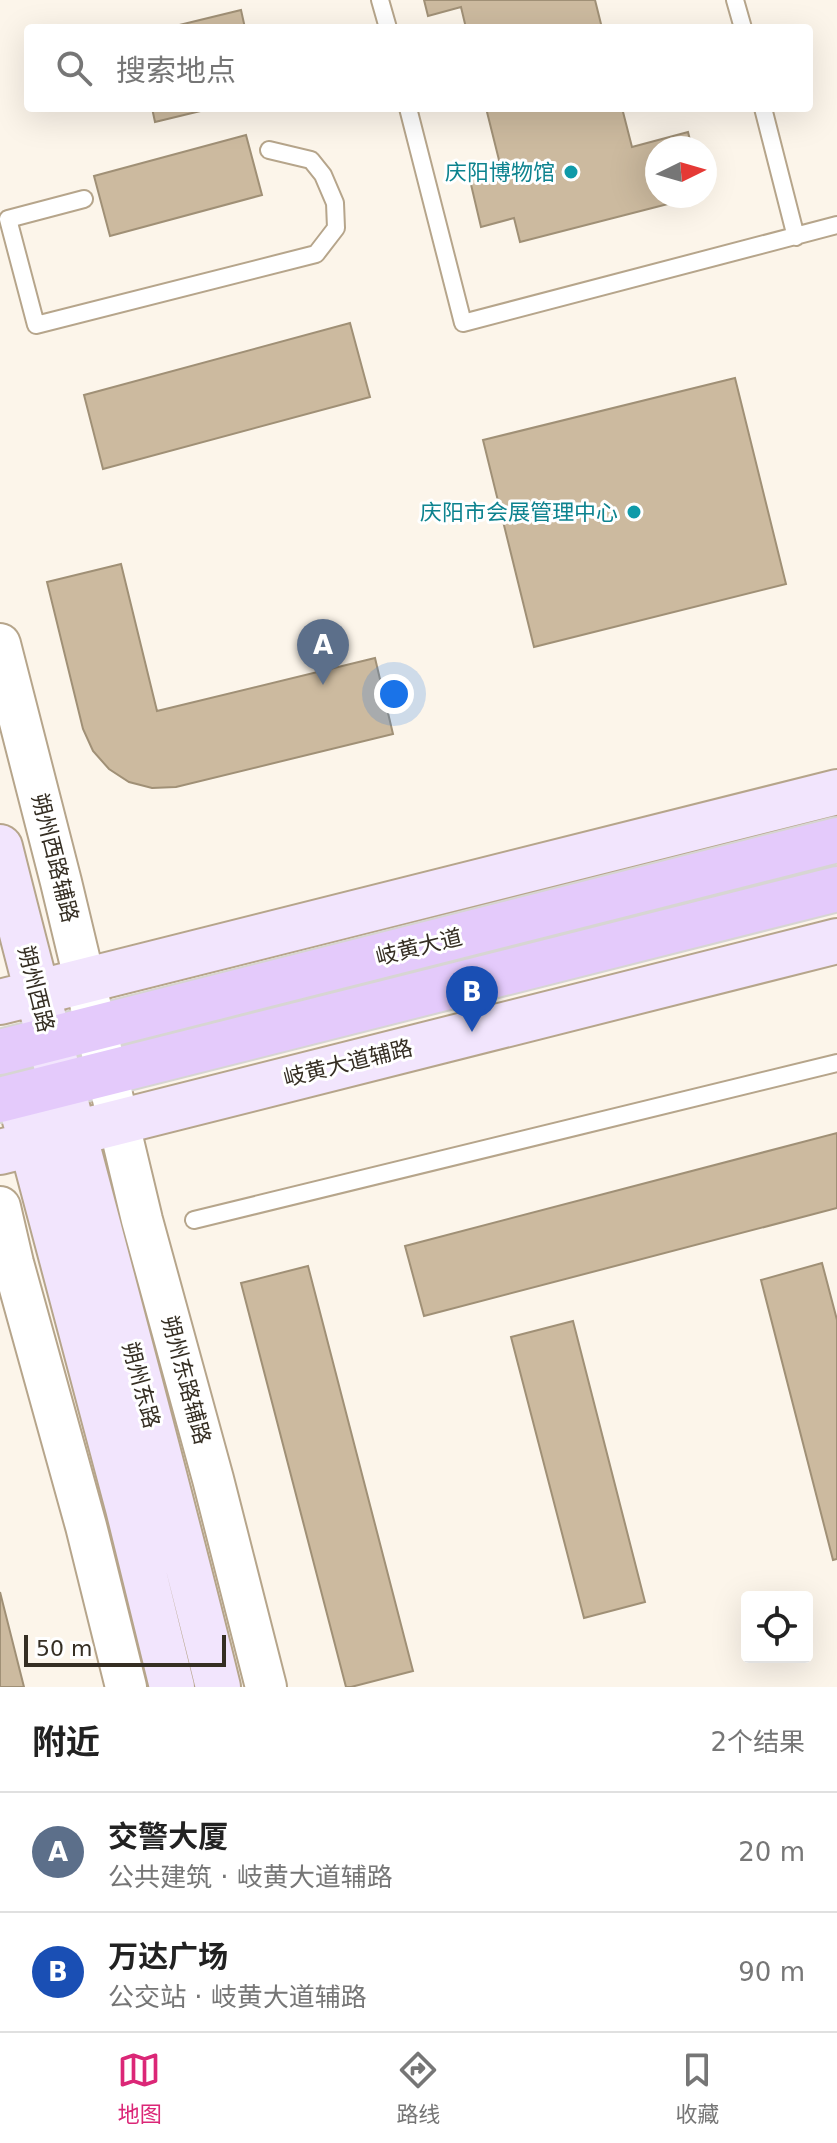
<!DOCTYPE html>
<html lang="zh">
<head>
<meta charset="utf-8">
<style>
	body { margin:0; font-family:"DejaVu Sans","Noto Sans SC",sans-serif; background:#f2f2f2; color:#222 }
	.controls { position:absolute; right:24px; bottom:24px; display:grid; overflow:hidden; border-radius:8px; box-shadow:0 8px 32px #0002 }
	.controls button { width:72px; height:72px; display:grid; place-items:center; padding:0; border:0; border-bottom:2px solid #e0e0e0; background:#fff; color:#222; font:40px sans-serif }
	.compass { position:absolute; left:645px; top:136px; width:72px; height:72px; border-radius:50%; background:#fff; box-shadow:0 8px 32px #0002; rotate:85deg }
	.scale { position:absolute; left:24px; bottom:20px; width:202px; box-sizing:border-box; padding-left:8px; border:4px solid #352e23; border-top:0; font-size:22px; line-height:28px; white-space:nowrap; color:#352e23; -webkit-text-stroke:6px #fff; paint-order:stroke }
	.you { position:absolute; left:394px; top:694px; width:28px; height:28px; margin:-20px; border:6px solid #fff; border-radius:50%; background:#1a73e8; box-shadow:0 0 0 12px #1a73e833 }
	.badge { display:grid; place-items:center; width:52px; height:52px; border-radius:50%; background:#db2777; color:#fff; font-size:26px; font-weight:700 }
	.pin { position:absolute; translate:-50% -66px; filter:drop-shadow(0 2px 4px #0008) }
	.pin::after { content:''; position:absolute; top:42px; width:28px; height:24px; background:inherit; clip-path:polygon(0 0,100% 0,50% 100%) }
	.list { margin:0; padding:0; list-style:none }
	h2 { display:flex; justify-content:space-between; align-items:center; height:104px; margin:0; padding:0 32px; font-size:34px }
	h2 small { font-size:26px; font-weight:400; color:#767676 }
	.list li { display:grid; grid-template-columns:52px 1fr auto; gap:24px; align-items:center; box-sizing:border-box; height:120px; padding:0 32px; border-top:2px solid #e0e0e0 }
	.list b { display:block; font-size:30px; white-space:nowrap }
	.list p { margin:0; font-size:26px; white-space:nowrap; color:#767676 }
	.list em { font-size:26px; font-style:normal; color:#767676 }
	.icon { flex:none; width:44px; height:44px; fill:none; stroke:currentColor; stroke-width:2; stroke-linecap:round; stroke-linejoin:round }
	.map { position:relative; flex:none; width:837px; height:1687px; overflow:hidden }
	.search { position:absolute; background:#fff; box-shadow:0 8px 32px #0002; left:24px; right:24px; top:24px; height:88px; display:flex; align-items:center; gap:20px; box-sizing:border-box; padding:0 28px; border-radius:8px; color:#767676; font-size:30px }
	.sheet { height:344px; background:#fff }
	nav { display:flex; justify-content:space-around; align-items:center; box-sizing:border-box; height:112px; border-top:2px solid #e0e0e0; background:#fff; font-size:22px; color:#767676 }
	nav a { display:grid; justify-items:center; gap:4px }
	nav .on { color:#db2777 }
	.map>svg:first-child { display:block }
	.building { fill:#ccba9f; stroke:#a09076; stroke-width:2 }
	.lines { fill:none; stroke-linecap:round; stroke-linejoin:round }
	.service-casing { stroke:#b6a58b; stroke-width:20 }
	.tertiary-casing { stroke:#b6a58b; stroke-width:44 }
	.secondary-casing { stroke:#b6a58b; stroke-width:48 }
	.primary-casing { stroke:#d7d5d3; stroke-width:48 }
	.service { stroke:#fff; stroke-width:16 }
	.tertiary { stroke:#fff; stroke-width:40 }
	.secondary { stroke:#f2e5fd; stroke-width:44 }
	.primary { stroke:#e4cafb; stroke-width:44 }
	.culture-dot { fill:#0f9aa8; stroke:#fff; stroke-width:3 }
	.labels { text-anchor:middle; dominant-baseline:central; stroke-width:6; stroke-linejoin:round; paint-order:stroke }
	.culture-label { font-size:22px; fill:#0d838f; stroke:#fff; text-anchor:end }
	.street-label { font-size:22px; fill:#352e23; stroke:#fff }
</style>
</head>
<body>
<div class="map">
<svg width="837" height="1687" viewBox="0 0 837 1687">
	<rect width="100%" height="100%" fill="#fcf5ea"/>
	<path class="building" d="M 424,0 L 595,0 L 602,28 L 466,28 L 461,7 L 428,16 Z
		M 241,10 L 245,28 L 167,28 Z
		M 152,108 L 213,108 L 155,122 Z
		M 486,108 L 622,108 L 632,147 L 688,132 L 692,148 L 657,148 L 657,196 L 699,196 L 520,242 L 514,218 L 481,227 L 469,176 L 501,168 Z
		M 246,135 L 262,195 L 110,236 L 94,176 Z
		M 350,323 L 370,397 L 103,469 L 84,395 Z
		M 735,378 L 786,584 L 534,647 L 483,440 Z
		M 121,564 L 157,711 L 375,658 L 393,734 L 176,787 L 152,788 L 129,782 L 109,769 L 93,751 L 83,729 L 47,582 Z
		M 837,1133 L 837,1208 L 424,1316 L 405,1246 Z
		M 822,1263 L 837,1320 L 837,1559 L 833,1560 L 761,1280 Z
		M 308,1266 L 413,1671 L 351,1687 L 346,1687 L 241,1283 Z
		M 573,1321 L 645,1602 L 584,1618 L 511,1337 Z
		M 0,1592 L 24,1687 L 0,1687 Z"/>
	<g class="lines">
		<g class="service-casing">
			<path id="service" d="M 380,0 L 388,28
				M 735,0 L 743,28
				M 408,108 L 463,323 L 837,225
				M 763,108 L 796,237
				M 84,199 L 8,219 L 36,325 L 316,254 L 336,228 L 335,203 L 323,175 L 311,160 L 269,150
				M 194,1220 L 837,1063"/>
		</g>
		<g class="tertiary-casing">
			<path id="tertiary" d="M 0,644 L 61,882 L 142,1220 L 213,1479 L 266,1687
				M 0,1207 L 13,1263 L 86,1526 L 126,1687"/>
		</g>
		<g class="secondary-casing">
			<path id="secondary" d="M 0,847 C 70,1127 149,1406 218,1687
				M 0,1002 L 837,792
				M 24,1116 L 128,1508 L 172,1687
				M 0,1152 L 837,941"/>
		</g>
		<g class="primary-casing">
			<path id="primary" d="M 0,1052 L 837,840
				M 0,1100 L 837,889"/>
		</g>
		<use href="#service" class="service"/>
		<use href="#tertiary" class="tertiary"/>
		<use href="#secondary" class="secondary"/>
		<use href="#primary" class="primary"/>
	</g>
	<g class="culture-dot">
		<circle cx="571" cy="172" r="8"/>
		<circle cx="634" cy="512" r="8"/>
	</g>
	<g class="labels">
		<g class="culture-label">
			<text x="555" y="172">庆阳博物馆</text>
			<text x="618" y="512">庆阳市会展管理中心</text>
		</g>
		<g class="street-label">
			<text transform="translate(55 858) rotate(76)">朔州西路辅路</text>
			<text transform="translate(419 947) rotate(-14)">岐黄大道</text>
			<text transform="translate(36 989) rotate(76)">朔州西路</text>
			<text transform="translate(348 1063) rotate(-14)">岐黄大道辅路</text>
			<text transform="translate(186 1380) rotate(75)">朔州东路辅路</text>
			<text transform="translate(141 1385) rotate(75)">朔州东路</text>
		</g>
	</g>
</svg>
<div class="controls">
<button><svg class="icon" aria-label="locate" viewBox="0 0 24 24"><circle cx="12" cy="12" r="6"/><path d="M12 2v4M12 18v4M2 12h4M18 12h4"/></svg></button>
</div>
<svg class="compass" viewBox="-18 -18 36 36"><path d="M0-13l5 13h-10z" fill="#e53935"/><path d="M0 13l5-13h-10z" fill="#767676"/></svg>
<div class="scale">50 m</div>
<div class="you"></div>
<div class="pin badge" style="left:323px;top:685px;background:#5c6f8a">A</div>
<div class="pin badge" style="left:472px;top:1032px;background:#1a4fb4">B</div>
<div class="search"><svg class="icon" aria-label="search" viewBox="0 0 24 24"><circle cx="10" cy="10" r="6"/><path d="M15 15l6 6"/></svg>搜索地点</div>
</div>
<section class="sheet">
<h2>附近<small>2个结果</small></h2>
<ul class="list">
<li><span class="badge" style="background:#5c6f8a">A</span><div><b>交警大厦</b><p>公共建筑 · 岐黄大道辅路</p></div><em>20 m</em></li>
<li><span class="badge" style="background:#1a4fb4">B</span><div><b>万达广场</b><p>公交站 · 岐黄大道辅路</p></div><em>90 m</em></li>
</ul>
</section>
<nav>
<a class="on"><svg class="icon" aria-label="map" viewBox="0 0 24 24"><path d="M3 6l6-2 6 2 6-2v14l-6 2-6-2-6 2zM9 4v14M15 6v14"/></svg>地图</a>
<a><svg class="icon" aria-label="directions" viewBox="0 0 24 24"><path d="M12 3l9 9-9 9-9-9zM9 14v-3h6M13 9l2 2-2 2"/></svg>路线</a>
<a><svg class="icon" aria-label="saved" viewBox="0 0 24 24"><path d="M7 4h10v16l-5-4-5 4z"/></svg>收藏</a>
</nav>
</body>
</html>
